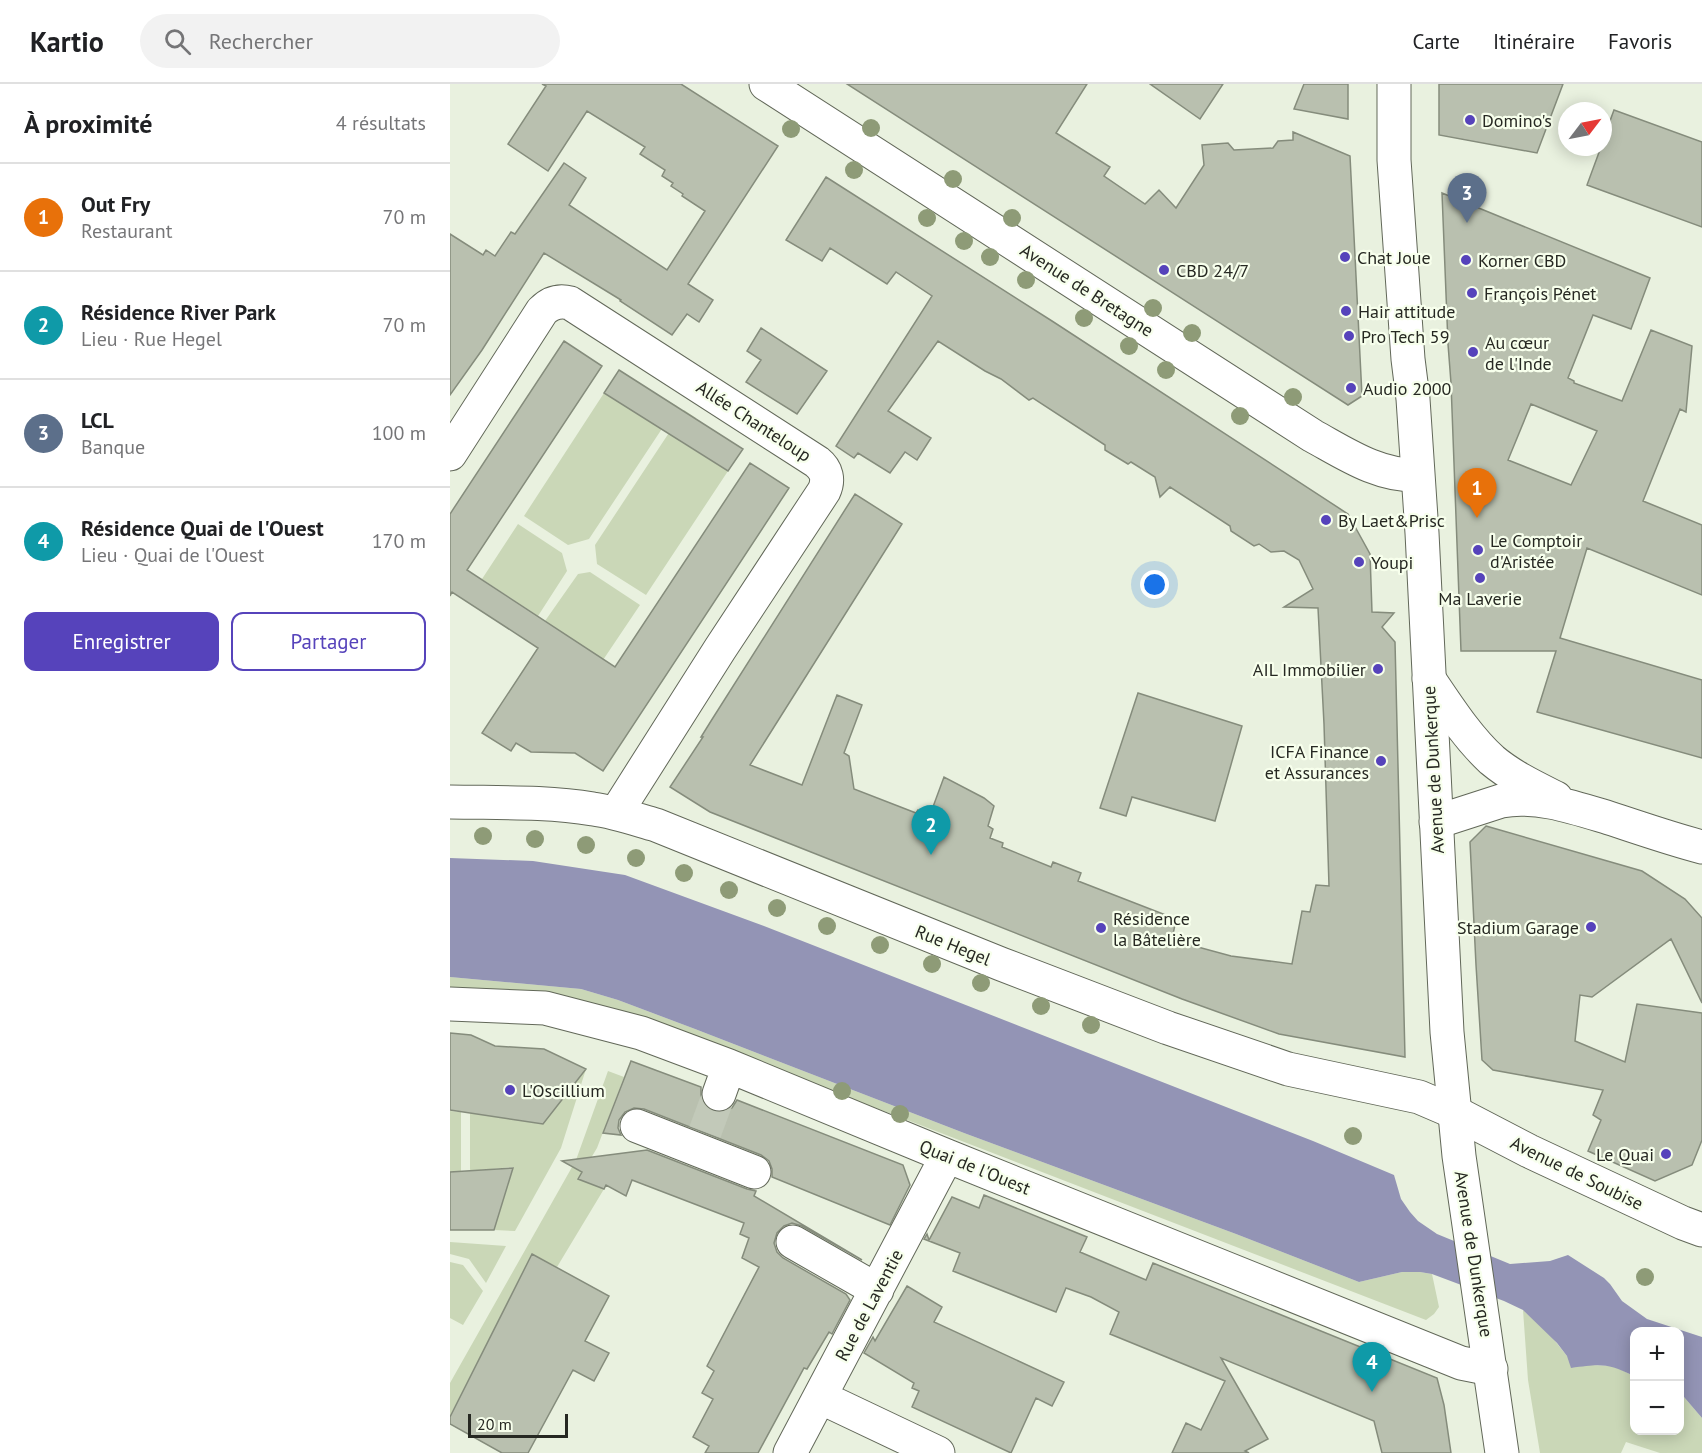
<!DOCTYPE html>
<html lang="fr">
<head>
<meta charset="utf-8">
<style>
	body { margin:0; font-family:"PT Sans",sans-serif; background:#f2f2f2; color:#202124 }
	.controls { position:absolute; right:18px; bottom:18px; display:grid; overflow:hidden; border-radius:12px; box-shadow:0 3px 15px #0003 }
	.controls button { width:54px; height:54px; display:grid; place-items:center; padding:0; border:0; border-bottom:2px solid #e0e0e0; background:#fff; color:#202124; font:30px sans-serif }
	.compass { position:absolute; left:1108px; top:18px; width:54px; height:54px; border-radius:50%; background:#fff; box-shadow:0 3px 15px #0003; rotate:58deg }
	.scale { position:absolute; left:18px; bottom:15px; width:100px; box-sizing:border-box; padding-left:6px; border:3px solid #262822; border-top:0; font-size:16px; line-height:21px; white-space:nowrap; color:#262822; -webkit-text-stroke:4px #f7ffec; paint-order:stroke }
	.you { position:absolute; left:705px; top:501px; width:21px; height:21px; margin:-15px; border:4px solid #fff; border-radius:50%; background:#1a73e8; box-shadow:0 0 0 9px #1a73e833 }
	.badge { display:grid; place-items:center; width:39px; height:39px; border-radius:50%; background:#5643bb; color:#fff; font-size:20px; font-weight:700 }
	.pin { position:absolute; translate:-50% -50px; filter:drop-shadow(0 2px 3px #0008) }
	.pin::after { content:''; position:absolute; top:32px; width:21px; height:18px; background:inherit; clip-path:polygon(0 0,100% 0,50% 100%) }
	.list { margin:0; padding:0; list-style:none }
	h2 { display:flex; justify-content:space-between; align-items:center; height:78px; margin:0; padding:0 24px; font-size:26px }
	h2 small { font-size:20px; font-weight:400; color:#757577 }
	.list li { display:grid; grid-template-columns:39px 1fr auto; gap:18px; align-items:center; box-sizing:border-box; height:108px; padding:0 24px; border-top:2px solid #e0e0e0 }
	.list b { display:block; font-size:22px; white-space:nowrap }
	.list p { margin:0; font-size:20px; white-space:nowrap; color:#757577 }
	.list em { font-size:20px; font-style:normal; color:#757577 }
	.actions { display:flex; gap:12px; padding:18px 24px }
	.actions a { flex:1; padding:14px 0; border:2px solid #5643bb; border-radius:12px; text-align:center; font-size:21px; color:#5643bb }
	.actions .main { background:#5643bb; color:#fff }
	.icon { flex:none; width:33px; height:33px; fill:none; stroke:currentColor; stroke-width:2; stroke-linecap:round; stroke-linejoin:round }
	.map { position:relative; flex:none; width:1252px; height:1369px; overflow:hidden }
	header { display:flex; align-items:center; gap:36px; box-sizing:border-box; height:84px; padding:0 30px; background:#fff; border-bottom:2px solid #e0e0e0 }
	header strong { font-size:28px }
	nav { display:flex; gap:33px; margin-inline-start:auto; font-size:21px }
	.search { width:420px; height:54px; background:#f2f2f2; display:flex; align-items:center; gap:15px; box-sizing:border-box; padding:0 21px; border-radius:33px; color:#757577; font-size:22px }
	main { display:flex }
	aside { flex:1; background:#fff }
	.map>svg:first-child { display:block }
	.green { fill:#cad7b7 }
	.water { fill:#9394b5 }
	.building { fill:#b9c0af; stroke:#858c7c; stroke-width:1.5; fill-rule:evenodd }
	.lines { fill:none; stroke-linecap:round; stroke-linejoin:round }
	.minor-tunnel { stroke:#c2c9b9; stroke-width:33; stroke-dasharray:33 16; stroke-linecap:butt }
	.minor-casing { stroke:#626859; stroke-width:35 }
	.major-casing { stroke:#626859; stroke-width:35 }
	.minor { stroke:#fff; stroke-width:33 }
	.major { stroke:#fff; stroke-width:33 }
	.tree { fill:#8e9b77 }
	.poi-dot { fill:#5643bb; stroke:#f7ffec; stroke-width:2 }
	.labels { text-anchor:middle; dominant-baseline:central; stroke-width:4.5; stroke-linejoin:round; paint-order:stroke }
	.poi-label { font-size:18px; fill:#262822; stroke:#f7ffec; text-anchor:start }
	.street-label { font-size:18px; fill:#262822; stroke:#f7ffec }
</style>
</head>
<body>
<header>
<strong>Kartio</strong>
<div class="search"><svg class="icon" aria-label="search" viewBox="0 0 24 24"><circle cx="10" cy="10" r="6"/><path d="M15 15l6 6"/></svg>Rechercher</div>
<nav><a>Carte</a><a>Itinéraire</a><a>Favoris</a></nav>
</header>
<main>
<aside>
<h2>À proximité<small>4 résultats</small></h2>
<ul class="list">
<li><span class="badge" style="background:#e8710a">1</span><div><b>Out Fry</b><p>Restaurant</p></div><em>70 m</em></li>
<li><span class="badge" style="background:#0f9aa8">2</span><div><b>Résidence River Park</b><p>Lieu · Rue Hegel</p></div><em>70 m</em></li>
<li><span class="badge" style="background:#5c6f8a">3</span><div><b>LCL</b><p>Banque</p></div><em>100 m</em></li>
<li><span class="badge" style="background:#0f9aa8">4</span><div><b>Résidence Quai de l'Ouest</b><p>Lieu · Quai de l'Ouest</p></div><em>170 m</em></li>
</ul>
<div class="actions"><a class="main">Enregistrer</a><a>Partager</a></div>
</aside>
<div class="map">
<svg width="1252" height="1369" viewBox="0 0 1252 1369">
	<rect width="100%" height="100%" fill="#e9f1df"/>
	<path class="green" d="M 154,309 L 200,337 L 214,315 L 227,322 L 139,455 L 118,461 L 74,432 Z
		M 234,326 L 246,334 L 231,358 L 278,387 L 196,511 L 147,480 L 145,461 Z
		M 68,440 L 112,469 L 117,487 L 88,532 L 32,495 Z
		M 140,488 L 190,521 L 153,576 L 95,537 L 128,490 Z
		M 0,893 L 131,905 L 168,916 L 245,945 L 514,1049 L 786,1150 L 909,1198 L 952,1188 L 970,1188 L 982,1190 L 989,1223 L 984,1230 L 976,1236 L 260,960 L 0,911 Z
		M 136,985 L 111,1064 L 65,1147 L 44,1146 L 63,1083 L 20,1087 L 20,1029 L 93,1040 Z
		M 158,987 L 174,993 L 147,1064 L 129,1094 L 154,1105 L 107,1183 L 82,1170 L 0,1332 L 0,1299 L 126,1076 Z
		M 0,1027 L 11,1028 L 11,1088 L 0,1088 Z
		M 0,1158 L 56,1162 L 36,1199 L 19,1175 L 0,1170 Z
		M 0,1178 L 13,1181 L 33,1207 L 13,1241 L 0,1234 Z
		M 1073,1226 L 1097,1247 L 1117,1272 L 1140,1281 L 1163,1282 L 1184,1292 L 1184,1346 L 1230,1346 L 1230,1310 L 1234,1313 L 1252,1334 L 1252,1369 L 1210,1369 L 1176,1358 L 1171,1369 L 1090,1369 L 1078,1296 Z"/>
	<path class="water" d="M 0,774 L 83,777 L 175,791 L 314,842 L 863,1057 L 944,1091 L 951,1115 L 960,1128 L 968,1137 L 987,1150 L 1060,1180 L 1100,1177 L 1118,1171 L 1154,1194 L 1160,1200 L 1172,1217 L 1197,1235 L 1252,1253 L 1252,1334 L 1234,1313 L 1230,1310 L 1230,1248 L 1184,1248 L 1184,1292 C 1157,1279 1151,1280 1121,1284 L 1117,1272 L 1107,1259 L 1073,1226 L 1054,1217 L 982,1190 L 970,1188 L 952,1188 L 909,1198 L 786,1150 L 514,1049 L 245,945 L 168,916 L 131,905 L 0,893 Z"/>
	<path class="building" d="M 92,0 L 231,0 L 328,62 L 238,200 L 263,216 L 249,238 L 237,230 L 222,251 L 170,217 L 171,216 L 94,169 L 32,266 L 0,311 L 0,150 L 33,171 L 36,166 L 45,172 L 61,148 L 65,150 L 114,79 L 136,94 L 119,121 L 217,186 L 255,127 L 232,112 L 233,110 L 221,102 L 223,99 L 212,92 L 215,86 L 190,70 L 195,63 L 137,27 L 98,87 L 58,60 L 96,2 Z
		M 397,0 L 637,0 L 606,49 L 660,83 L 654,92 L 695,120 L 709,106 L 726,124 L 754,81 L 752,61 L 778,59 L 784,66 L 823,64 L 828,57 L 843,56 L 843,48 L 900,72 L 912,312 L 898,321 Z
		M 700,0 L 773,0 L 750,35 Z
		M 854,0 L 898,0 L 898,35 L 844,25 Z
		M 989,0 L 1113,0 L 1087,69 L 989,51 Z
		M 1164,26 L 1252,58 L 1252,143 L 1137,101 L 1151,63 L 1153,63 L 1153,56 Z
		M 376,93 L 602,237 L 898,430 L 920,470 L 922,528 L 944,529 L 932,543 L 945,558 L 955,973 L 829,950 L 732,915 L 260,728 L 220,703 L 253,653 L 251,653 L 261,637 L 405,410 L 452,440 L 300,681 L 352,701 L 387,611 L 412,621 L 394,669 L 399,672 L 404,705 L 466,729 L 468,726 L 480,731 L 494,693 L 534,714 L 544,722 L 538,742 L 543,745 L 540,754 L 553,759 L 552,763 L 601,783 L 603,778 L 631,789 L 628,797 L 726,835 L 722,856 L 781,872 L 842,880 L 852,827 L 860,828 L 866,801 L 879,802 L 874,640 L 868,524 L 834,523 L 863,505 L 849,476 L 834,467 L 821,468 L 809,460 L 804,462 L 781,447 L 780,442 L 720,403 L 710,413 L 705,393 L 681,378 L 678,380 L 655,366 L 655,361 L 583,314 L 579,316 L 551,295 L 535,287 L 488,257 L 438,327 L 481,354 L 467,376 L 455,368 L 440,389 L 408,369 L 404,374 L 386,362 L 482,212 L 446,188 L 437,200 L 380,164 L 372,177 L 336,156 Z
		M 992,109 L 1200,194 L 1181,245 L 1143,231 L 1118,294 L 1124,297 L 1124,299 L 1172,317 L 1201,246 L 1242,262 L 1236,328 L 1230,325 L 1193,417 L 1252,441 L 1252,511 L 1137,464 L 1110,554 L 1252,596 L 1252,674 L 1087,628 L 1106,567 L 1011,567 L 1001,299 L 998,260 ZM 1081,320 L 1147,347 L 1121,401 L 1058,376 Z
		M 311,244 L 377,287 L 347,330 L 296,298 L 311,276 L 297,267 Z
		M 114,257 L 152,282 L 17,486 L 165,583 L 300,379 L 339,404 L 153,687 L 125,669 L 81,668 L 66,659 L 61,667 L 32,649 L 88,564 L 2,508 L 0,512 L 0,430 Z
		M 169,286 L 293,365 L 278,387 L 154,309 Z
		M 688,609 L 792,642 L 765,737 L 682,713 L 676,732 L 650,724 Z
		M 1036,742 L 1192,787 L 1235,815 L 1252,834 L 1252,919 L 1221,855 L 1142,913 L 1130,911 L 1125,957 L 1175,978 L 1187,920 L 1252,929 L 1252,1056 L 1242,1081 L 1205,1097 L 1138,1067 L 1151,1036 L 1143,1031 L 1153,1006 L 1043,986 L 1032,976 L 1026,881 L 1020,758 Z
		M 0,949 L 21,951 L 45,962 L 94,965 L 136,985 L 93,1040 L 0,1026 Z
		M 181,977 L 251,1003 L 251,1014 L 254,1022 L 262,1027 L 273,1028 L 282,1024 L 287,1016 L 453,1081 L 460,1101 L 440,1141 L 322,1093 L 322,1085 L 319,1077 L 311,1071 L 194,1025 L 184,1024 L 175,1028 L 169,1036 L 168,1044 L 171,1051 L 153,1049 Z
		M 197,1066 L 297,1105 L 306,1107 L 304,1112 L 412,1176 L 352,1142 L 342,1139 L 334,1142 L 327,1149 L 324,1159 L 327,1168 L 333,1174 L 396,1210 L 400,1216 L 382,1250 L 379,1248 L 357,1285 L 354,1284 L 308,1369 L 255,1369 L 259,1362 L 243,1353 L 263,1315 L 252,1309 L 264,1287 L 257,1282 L 309,1183 L 292,1174 L 299,1154 L 290,1150 L 294,1139 L 182,1096 L 176,1112 L 156,1101 L 154,1105 L 128,1095 L 132,1088 L 112,1077 Z
		M 63,1084 L 44,1146 L 0,1146 L 0,1088 Z
		M 534,1111 L 637,1153 L 630,1168 L 696,1196 L 703,1179 L 987,1294 L 994,1321 L 1001,1369 L 932,1369 L 924,1337 L 771,1274 L 818,1355 L 795,1367 L 799,1369 L 722,1369 L 736,1339 L 751,1346 L 775,1297 L 660,1250 L 669,1228 L 641,1213 L 616,1204 L 606,1228 L 503,1187 L 510,1169 L 474,1155 L 477,1150 L 479,1156 L 502,1113 L 529,1124 Z
		M 82,1170 L 159,1212 L 135,1257 L 159,1269 L 144,1297 L 123,1286 L 78,1369 L 52,1369 L 0,1340 L 0,1333 Z
		M 457,1202 L 492,1223 L 484,1238 L 614,1298 L 602,1322 L 586,1314 L 561,1369 L 462,1323 L 469,1307 L 462,1304 L 464,1299 L 414,1269 L 423,1253 L 425,1257 Z"/>
	<g class="lines">
		<path class="minor-tunnel" d="M 255,1048 L 269,1010"/>
		<g class="minor-casing">
			<path id="minor" d="M 316,0 L 863,352 C 896,370 928,392 967,391
				M 0,370 L 92,227 C 100,219 109,216 120,219 L 367,378 C 377,386 379,396 374,407 L 270,565 L 166,729
				M 979,595 C 998,623 1017,653 1042,676 C 1061,692 1084,703 1106,714
				M 0,718 C 48,719 96,717 143,725 C 165,728 185,735 206,741 L 551,880 L 718,944 L 838,985 L 969,1013 L 1004,1028 L 1079,1067 L 1233,1139 L 1252,1146
				M 986,738 L 1051,717 C 1086,710 1126,724 1159,734 C 1190,744 1221,755 1252,763
				M 0,920 L 95,924 L 191,949 L 279,982 L 497,1072 L 1011,1279 L 1041,1285
				M 269,1010 L 279,982
				M 187,1042 L 304,1088
				M 343,1158 L 427,1206
				M 370,1313 L 488,1369
				M 340,1369 L 497,1072"/>
		</g>
		<g class="major-casing">
			<path id="major" d="M 944,0 L 944,76 L 958,275 L 963,315 L 972,449 L 997,948 L 1009,1072 L 1052,1369"/>
		</g>
		<use href="#minor" class="minor"/>
		<use href="#major" class="major"/>
	</g>
	<g class="tree">
		<circle cx="421" cy="44" r="9"/>
		<circle cx="341" cy="45" r="9"/>
		<circle cx="404" cy="86" r="9"/>
		<circle cx="503" cy="95" r="9"/>
		<circle cx="477" cy="134" r="9"/>
		<circle cx="562" cy="134" r="9"/>
		<circle cx="514" cy="157" r="9"/>
		<circle cx="540" cy="173" r="9"/>
		<circle cx="576" cy="196" r="9"/>
		<circle cx="703" cy="224" r="9"/>
		<circle cx="634" cy="234" r="9"/>
		<circle cx="742" cy="249" r="9"/>
		<circle cx="679" cy="262" r="9"/>
		<circle cx="716" cy="286" r="9"/>
		<circle cx="843" cy="313" r="9"/>
		<circle cx="790" cy="332" r="9"/>
		<circle cx="33" cy="752" r="9"/>
		<circle cx="85" cy="755" r="9"/>
		<circle cx="136" cy="761" r="9"/>
		<circle cx="186" cy="774" r="9"/>
		<circle cx="234" cy="789" r="9"/>
		<circle cx="279" cy="806" r="9"/>
		<circle cx="327" cy="824" r="9"/>
		<circle cx="377" cy="842" r="9"/>
		<circle cx="430" cy="861" r="9"/>
		<circle cx="482" cy="880" r="9"/>
		<circle cx="531" cy="899" r="9"/>
		<circle cx="591" cy="922" r="9"/>
		<circle cx="641" cy="941" r="9"/>
		<circle cx="392" cy="1007" r="9"/>
		<circle cx="450" cy="1030" r="9"/>
		<circle cx="903" cy="1052" r="9"/>
		<circle cx="1195" cy="1193" r="9"/>
	</g>
	<g class="poi-dot">
		<circle cx="1020" cy="36" r="6"/>
		<circle cx="895" cy="173" r="6"/>
		<circle cx="1016" cy="176" r="6"/>
		<circle cx="714" cy="186" r="6"/>
		<circle cx="1022" cy="209" r="6"/>
		<circle cx="896" cy="227" r="6"/>
		<circle cx="899" cy="252" r="6"/>
		<circle cx="1023" cy="268" r="6"/>
		<circle cx="901" cy="304" r="6"/>
		<circle cx="876" cy="436" r="6"/>
		<circle cx="1028" cy="466" r="6"/>
		<circle cx="909" cy="478" r="6"/>
		<circle cx="1030" cy="494" r="6"/>
		<circle cx="928" cy="585" r="6"/>
		<circle cx="931" cy="677" r="6"/>
		<circle cx="1141" cy="843" r="6"/>
		<circle cx="651" cy="844" r="6"/>
		<circle cx="60" cy="1006" r="6"/>
		<circle cx="1216" cy="1070" r="6"/>
	</g>
	<g class="labels">
		<g class="poi-label">
			<text x="1032" y="36">Domino's</text>
			<text x="907" y="173">Chat Joue</text>
			<text x="1028" y="176">Korner CBD</text>
			<text x="726" y="186">CBD 24/7</text>
			<text x="1034" y="209">François Pénet</text>
			<text x="908" y="227">Hair attitude</text>
			<text x="911" y="252">Pro Tech 59</text>
			<text x="1035" y="258">Au cœur<tspan x="1035" dy="21">de l'Inde</tspan></text>
			<text x="913" y="304">Audio 2000</text>
			<text x="888" y="436">By Laet&amp;Prisc</text>
			<text x="1040" y="456">Le Comptoir<tspan x="1040" dy="21">d'Aristée</tspan></text>
			<text x="921" y="478">Youpi</text>
			<text x="1030" y="514" text-anchor="middle">Ma Laverie</text>
			<text x="916" y="585" text-anchor="end">AIL Immobilier</text>
			<text x="919" y="667" text-anchor="end">ICFA Finance<tspan x="919" dy="21">et Assurances</tspan></text>
			<text x="663" y="834">Résidence<tspan x="663" dy="21">la Bâtelière</tspan></text>
			<text x="1129" y="843" text-anchor="end">Stadium Garage</text>
			<text x="72" y="1006">L'Oscillium</text>
			<text x="1204" y="1070" text-anchor="end">Le Quai</text>
		</g>
		<g class="street-label">
			<text transform="translate(637 206) rotate(33)">Avenue de Bretagne</text>
			<text transform="translate(304 337) rotate(33)">Allée Chanteloup</text>
			<text transform="translate(983 686) rotate(-93)">Avenue de Dunkerque</text>
			<text transform="translate(503 861) rotate(22)">Rue Hegel</text>
			<text transform="translate(525 1083) rotate(22)">Quai de l'Ouest</text>
			<text transform="translate(1127 1089) rotate(26)">Avenue de Soubise</text>
			<text transform="translate(1024 1170) rotate(81)">Avenue de Dunkerque</text>
			<text transform="translate(419 1221) rotate(-62)">Rue de Laventie</text>
		</g>
	</g>
</svg>
<div class="controls">
<button>+</button>
<button>−</button>
</div>
<svg class="compass" viewBox="-18 -18 36 36"><path d="M0-13l5 13h-10z" fill="#e53935"/><path d="M0 13l5-13h-10z" fill="#757577"/></svg>
<div class="scale">20 m</div>
<div class="you"></div>
<div class="pin badge" style="left:1027px;top:434px;background:#e8710a">1</div>
<div class="pin badge" style="left:481px;top:771px;background:#0f9aa8">2</div>
<div class="pin badge" style="left:1017px;top:139px;background:#5c6f8a">3</div>
<div class="pin badge" style="left:922px;top:1308px;background:#0f9aa8">4</div>
</div>
</main>
</body>
</html>
